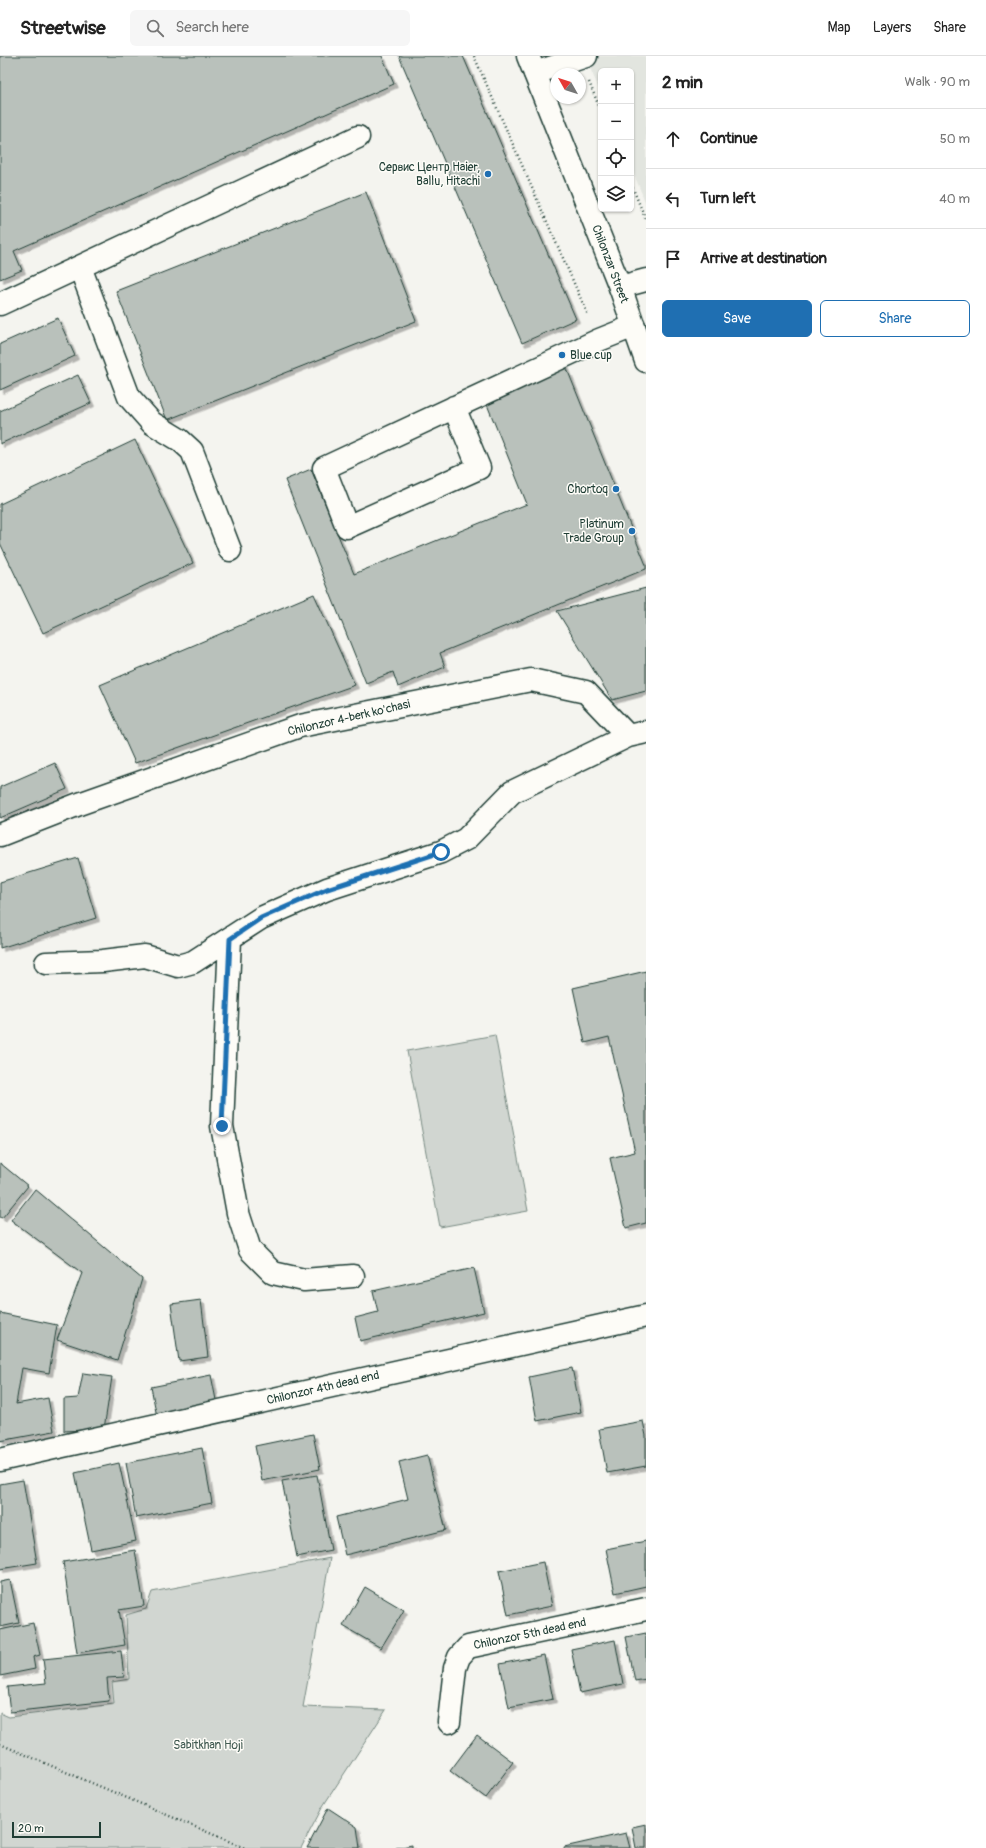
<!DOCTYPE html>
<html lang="en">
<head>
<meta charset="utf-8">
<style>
	body { margin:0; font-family:Pangolin,sans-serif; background:#f6f6f6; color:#222 }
	.controls { position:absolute; right:12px; top:12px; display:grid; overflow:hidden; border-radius:6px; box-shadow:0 1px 3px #0004 }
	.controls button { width:36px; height:36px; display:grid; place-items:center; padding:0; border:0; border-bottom:1px solid #e0e0e0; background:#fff; color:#222; font:20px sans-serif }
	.compass { position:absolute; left:550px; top:12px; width:36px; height:36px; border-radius:50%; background:#fff; box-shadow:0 1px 3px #0004; rotate:309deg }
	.scale { position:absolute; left:12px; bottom:10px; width:89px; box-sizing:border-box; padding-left:4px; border:2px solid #1f3d34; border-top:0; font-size:11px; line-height:14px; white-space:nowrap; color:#1f3d34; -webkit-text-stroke:3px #fdfcf7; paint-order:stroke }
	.stop { position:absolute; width:12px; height:12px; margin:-9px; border:3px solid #1f6fb2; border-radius:50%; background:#fff }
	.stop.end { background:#1f6fb2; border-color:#fff; box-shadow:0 1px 4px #0008 }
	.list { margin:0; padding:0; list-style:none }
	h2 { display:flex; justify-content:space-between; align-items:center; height:52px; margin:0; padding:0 16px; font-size:17px }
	h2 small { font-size:13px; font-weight:400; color:#767676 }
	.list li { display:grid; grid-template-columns:26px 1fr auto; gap:12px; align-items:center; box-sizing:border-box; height:60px; padding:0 16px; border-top:1px solid #e0e0e0 }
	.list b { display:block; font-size:15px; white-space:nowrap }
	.list em { font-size:13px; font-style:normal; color:#767676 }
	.actions { display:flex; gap:8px; padding:12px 16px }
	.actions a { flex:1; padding:9px 0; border:1px solid #1f6fb2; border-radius:6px; text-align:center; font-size:14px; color:#1f6fb2 }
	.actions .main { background:#1f6fb2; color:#fff }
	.icon { flex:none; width:22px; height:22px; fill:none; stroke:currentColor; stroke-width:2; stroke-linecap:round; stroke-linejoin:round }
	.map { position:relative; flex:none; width:646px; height:1792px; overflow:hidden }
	header { display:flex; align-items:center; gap:24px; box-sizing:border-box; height:56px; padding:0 20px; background:#fff; border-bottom:1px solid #e0e0e0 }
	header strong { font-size:19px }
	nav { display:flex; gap:22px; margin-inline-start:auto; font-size:14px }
	.search { width:280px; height:36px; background:#f6f6f6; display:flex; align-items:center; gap:10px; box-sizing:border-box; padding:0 14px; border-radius:6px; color:#767676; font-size:15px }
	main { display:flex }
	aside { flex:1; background:#fff }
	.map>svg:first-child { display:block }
	.built { fill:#e2e5df }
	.green { fill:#d1d6d1; stroke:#788a82 }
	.building { fill:#b9c1bb; stroke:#1f3d34; filter:url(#shadow) }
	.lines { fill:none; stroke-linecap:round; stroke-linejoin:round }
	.minor-casing { stroke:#1f3d34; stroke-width:25 }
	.major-casing { stroke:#1f3d34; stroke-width:25 }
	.path { stroke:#1f3d34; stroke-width:2.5; stroke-dasharray:1 3; stroke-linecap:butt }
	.minor { stroke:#fdfcf7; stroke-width:22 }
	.major { stroke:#fdfcf7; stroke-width:22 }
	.route { stroke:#1f6fb2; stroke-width:5 }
	.poi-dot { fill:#1f6fb2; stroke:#fdfcf7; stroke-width:1.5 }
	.labels { text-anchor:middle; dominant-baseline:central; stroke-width:3; stroke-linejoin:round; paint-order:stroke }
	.poi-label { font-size:12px; fill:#1f3d34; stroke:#fdfcf7; text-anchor:end }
	.street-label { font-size:12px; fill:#1f3d34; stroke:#fdfcf7 }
	.park-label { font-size:12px; fill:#435c53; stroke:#fdfcf7 }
</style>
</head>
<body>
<header>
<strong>Streetwise</strong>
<div class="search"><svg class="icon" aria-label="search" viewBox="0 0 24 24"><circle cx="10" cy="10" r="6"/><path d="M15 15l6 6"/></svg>Search here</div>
<nav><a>Map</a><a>Layers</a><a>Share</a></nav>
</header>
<main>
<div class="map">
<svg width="646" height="1792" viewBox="0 0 646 1792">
	<defs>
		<filter id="shadow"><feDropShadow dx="3.5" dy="3.5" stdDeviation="0" flood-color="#0004"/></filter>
	</defs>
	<rect width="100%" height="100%" fill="#f4f4ef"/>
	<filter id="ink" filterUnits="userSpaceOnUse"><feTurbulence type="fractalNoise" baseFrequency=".025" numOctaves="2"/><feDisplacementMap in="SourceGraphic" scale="8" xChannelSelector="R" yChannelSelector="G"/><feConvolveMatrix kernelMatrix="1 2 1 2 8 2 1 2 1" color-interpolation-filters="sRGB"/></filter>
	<g filter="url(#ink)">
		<path class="built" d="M 585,0 L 646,0 L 646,148 L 631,111 L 631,15 L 601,15 L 601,38 Z"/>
		<path class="green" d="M 495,979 L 528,1155 L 440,1171 L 407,995 Z
			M 330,1502 L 303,1651 L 386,1654 L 323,1750 L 301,1792 L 0,1792 L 0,1657 L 9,1661 L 114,1648 L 112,1626 L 129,1623 L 126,1559 L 146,1553 L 152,1536 Z"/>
		<path class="building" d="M 0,0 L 382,0 L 394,28 L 14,195 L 22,214 L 0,223 Z
			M 399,0 L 463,0 L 576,263 L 522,287 Z
			M 366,136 L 416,265 L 167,364 L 116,235 Z
			M 58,262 L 75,300 L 0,334 L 0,288 Z
			M 565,308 L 646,509 L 646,513 L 440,597 L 445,611 L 398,631 L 393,616 L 366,627 L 285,424 L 311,413 L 354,518 L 527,448 L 484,341 Z
			M 78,319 L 91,347 L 0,388 L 0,355 Z
			M 135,384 L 193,507 L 43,577 L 0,487 L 0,448 Z
			M 646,532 L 646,635 L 612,644 L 557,555 Z
			M 314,538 L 355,629 L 135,707 L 100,629 Z
			M 55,707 L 67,733 L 0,762 L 0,731 Z
			M 78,802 L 96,862 L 0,892 L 0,826 Z
			M 646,915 L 646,1167 L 626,1172 L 610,1102 L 635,1096 L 609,981 L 585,987 L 573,932 Z
			M 0,1107 L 28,1130 L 2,1162 L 0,1161 Z
			M 35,1133 L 142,1223 L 117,1304 L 57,1284 L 82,1217 L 11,1164 Z
			M 474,1212 L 484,1256 L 360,1285 L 355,1262 L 378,1256 L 373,1235 Z
			M 201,1244 L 208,1301 L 179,1305 L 171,1248 Z
			M 0,1257 L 57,1269 L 49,1317 L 22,1312 L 16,1348 L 48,1342 L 54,1375 L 0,1385 Z
			M 572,1312 L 581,1356 L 537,1365 L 529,1321 Z
			M 83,1317 L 112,1321 L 104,1373 L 64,1375 L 64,1343 L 78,1342 Z
			M 211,1319 L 218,1354 L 158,1366 L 151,1331 Z
			M 643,1365 L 646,1380 L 646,1410 L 607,1417 L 599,1373 Z
			M 313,1378 L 320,1413 L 262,1425 L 255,1390 Z
			M 202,1392 L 212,1447 L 136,1462 L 126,1407 Z
			M 427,1399 L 446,1474 L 345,1499 L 336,1461 L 408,1443 L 399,1406 Z
			M 119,1407 L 136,1485 L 91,1494 L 75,1417 Z
			M 317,1419 L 331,1494 L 297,1501 L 282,1425 Z
			M 23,1424 L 37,1507 L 0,1513 L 0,1428 Z
			M 646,1485 L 646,1530 L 615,1537 L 606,1493 Z
			M 135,1494 L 144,1550 L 119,1554 L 125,1589 L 77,1597 L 63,1506 Z
			M 543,1506 L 552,1550 L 508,1559 L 499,1515 Z
			M 10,1524 L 19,1567 L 0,1571 L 0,1526 Z
			M 365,1531 L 404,1554 L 381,1592 L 343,1570 Z
			M 33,1567 L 40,1599 L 33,1601 L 35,1613 L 0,1620 L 0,1574 Z
			M 646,1577 L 646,1623 L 635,1625 L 626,1581 Z
			M 615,1584 L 623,1628 L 580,1637 L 571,1593 Z
			M 121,1595 L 124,1621 L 107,1622 L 109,1645 L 10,1656 L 7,1631 L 46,1627 L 43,1603 Z
			M 544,1599 L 553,1643 L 509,1652 L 500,1608 Z
			M 477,1679 L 513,1706 L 486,1742 L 450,1715 Z
			M 328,1752 L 357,1771 L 360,1792 L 307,1792 Z
			M 646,1768 L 646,1792 L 636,1792 L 632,1771 Z
			M 626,1777 L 630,1792 L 564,1792 L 564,1791 Z
			M 412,1789 L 412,1792 L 396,1792 Z"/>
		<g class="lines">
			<g class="minor-casing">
				<path id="minor" d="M 535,17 L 586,0
					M 80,211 L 129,341 L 152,367 L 180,384 L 192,395 L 230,494
					M 620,231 L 646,224
					M 0,248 L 358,81
					M 454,351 L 479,412 L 347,471 L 324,412 L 599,284 L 634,270
					M 0,779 L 79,748 L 300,670 L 531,624 L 586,636 L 628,680 L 646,676
					M 230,883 L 222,1070 L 238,1157 L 250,1194 L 273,1217 L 304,1224 L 353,1220
					M 46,907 L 103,905 L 145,900 L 178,910 L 193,906 L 261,862 L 327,833 L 441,796 L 466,783 L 512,736 L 628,680
					M 0,1404 L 646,1260
					M 449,1666 L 455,1612 L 459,1601 L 468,1591 L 646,1553"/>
			</g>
			<g class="major-casing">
				<path id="major" d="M 528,0 L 620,231 L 646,305"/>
			</g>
			<path class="path" d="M 474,0 L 588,259
				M 589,26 L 601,55
				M 631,128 L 646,164
				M 0,1688 L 245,1792"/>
			<use href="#minor" class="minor"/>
			<use href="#major" class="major"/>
		</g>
	</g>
	<g class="lines" filter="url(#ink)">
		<path class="route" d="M 222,1070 L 230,883 L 261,862 L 327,833 L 441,796"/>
	</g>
	<g class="poi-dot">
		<circle cx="488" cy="118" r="4"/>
		<circle cx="562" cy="299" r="4"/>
		<circle cx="616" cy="433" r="4"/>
		<circle cx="632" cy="475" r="4"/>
	</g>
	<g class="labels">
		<g class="poi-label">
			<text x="480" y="111">Сервис Центр Haier,<tspan x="480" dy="14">Ballu, Hitachi</tspan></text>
			<text x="570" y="299" text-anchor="start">Blue cup</text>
			<text x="608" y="433">Chortoq</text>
			<text x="624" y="468">Platinum<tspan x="624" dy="14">Trade Group</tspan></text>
		</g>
		<g class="street-label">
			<text transform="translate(610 208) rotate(69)">Chilonzar Street</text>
			<text transform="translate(349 662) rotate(-13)">Chilonzor 4-berk ko'chasi</text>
			<text transform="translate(323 1332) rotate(-13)">Chilonzor 4th dead end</text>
			<text transform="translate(530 1578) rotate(-12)">Chilonzor 5th dead end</text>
		</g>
		<g class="park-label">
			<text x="208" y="1689">Sabitkhan Hoji</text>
		</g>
	</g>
</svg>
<div class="controls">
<button>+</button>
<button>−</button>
<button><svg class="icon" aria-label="locate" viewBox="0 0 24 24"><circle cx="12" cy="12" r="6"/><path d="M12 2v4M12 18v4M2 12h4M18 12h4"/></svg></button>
<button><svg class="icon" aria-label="layers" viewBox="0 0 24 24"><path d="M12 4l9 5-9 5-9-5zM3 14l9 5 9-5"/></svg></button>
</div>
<svg class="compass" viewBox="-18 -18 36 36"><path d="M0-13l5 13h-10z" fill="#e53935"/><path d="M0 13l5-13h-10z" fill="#767676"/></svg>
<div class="scale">20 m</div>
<div class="stop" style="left:441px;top:796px"></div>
<div class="stop end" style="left:222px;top:1070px"></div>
</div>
<aside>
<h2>2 min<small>Walk · 90 m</small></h2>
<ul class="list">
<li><svg class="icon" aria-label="ahead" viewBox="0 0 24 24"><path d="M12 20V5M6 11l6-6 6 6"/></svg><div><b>Continue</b></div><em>50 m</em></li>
<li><svg class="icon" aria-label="left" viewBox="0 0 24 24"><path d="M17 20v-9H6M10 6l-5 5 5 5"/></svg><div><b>Turn left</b></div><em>40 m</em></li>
<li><svg class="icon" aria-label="arrive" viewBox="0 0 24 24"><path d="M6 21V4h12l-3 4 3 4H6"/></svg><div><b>Arrive at destination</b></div></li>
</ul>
<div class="actions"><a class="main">Save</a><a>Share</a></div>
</aside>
</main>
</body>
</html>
